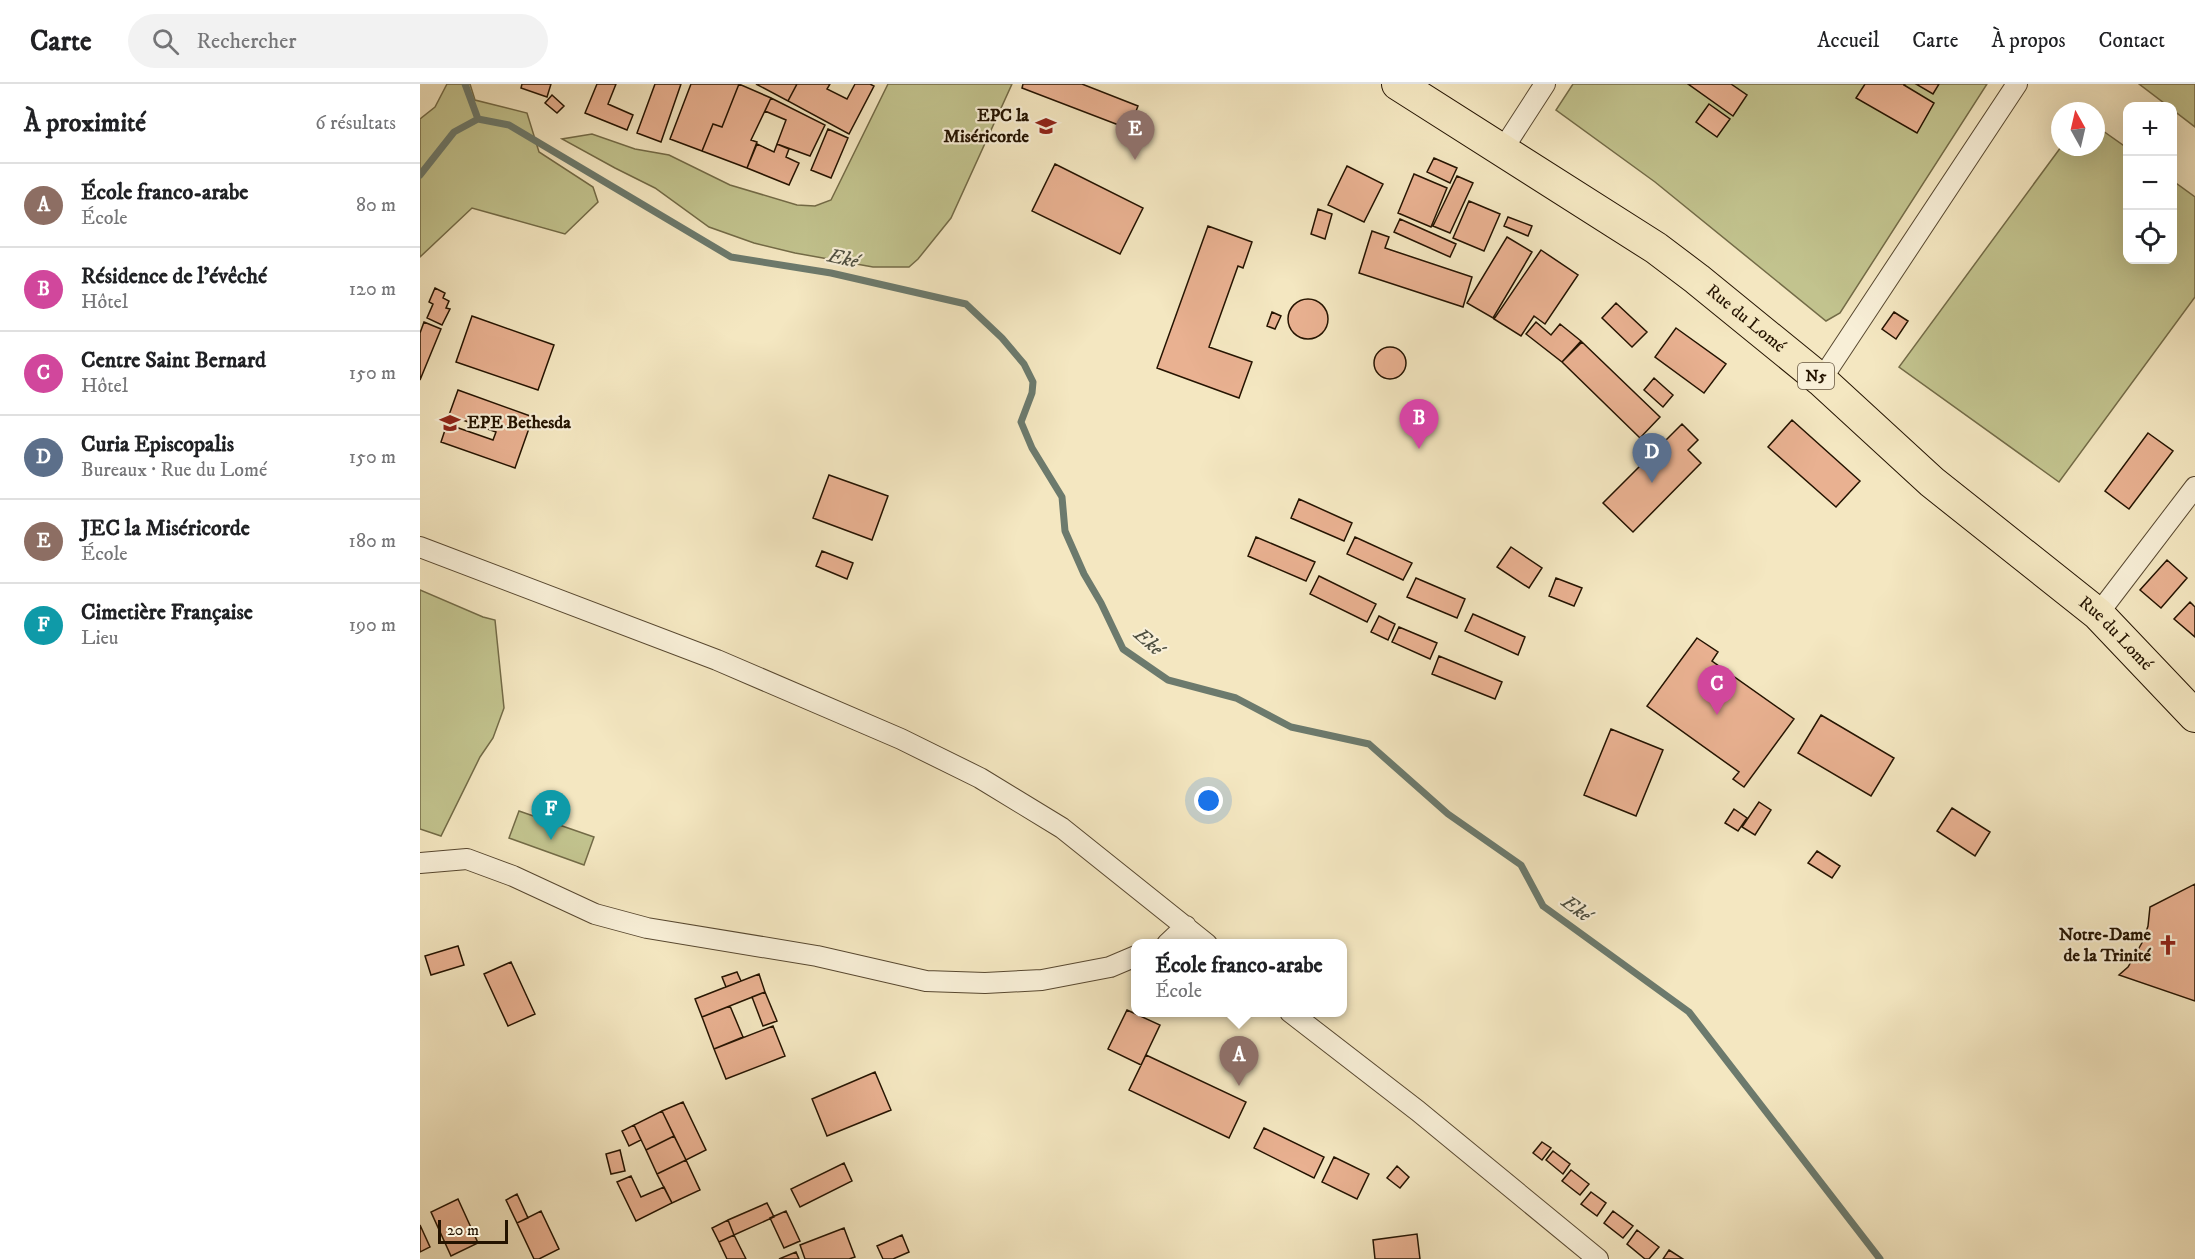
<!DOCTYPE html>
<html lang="fr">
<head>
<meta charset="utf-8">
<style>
	body { margin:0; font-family:"IM FELL DW Pica",serif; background:#f2f2f2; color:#202124 }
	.controls { position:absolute; right:18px; top:18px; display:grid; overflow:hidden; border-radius:12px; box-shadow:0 6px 24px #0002 }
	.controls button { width:54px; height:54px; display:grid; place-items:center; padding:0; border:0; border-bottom:2px solid #e0e0e0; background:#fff; color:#202124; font:30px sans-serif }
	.compass { position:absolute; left:1631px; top:18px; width:54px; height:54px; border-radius:50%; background:#fff; box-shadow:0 6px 24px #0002; rotate:352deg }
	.scale { position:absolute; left:18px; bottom:15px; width:70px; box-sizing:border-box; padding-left:6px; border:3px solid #241300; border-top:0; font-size:16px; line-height:21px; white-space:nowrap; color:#241300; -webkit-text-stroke:4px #f8efd7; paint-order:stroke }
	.you { position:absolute; left:789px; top:717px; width:21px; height:21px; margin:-15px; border:4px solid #fff; border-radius:50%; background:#1a73e8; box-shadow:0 0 0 9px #1a73e833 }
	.badge { display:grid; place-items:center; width:39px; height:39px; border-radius:50%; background:#ea580c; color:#fff; font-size:20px; font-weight:700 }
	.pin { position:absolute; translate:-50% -50px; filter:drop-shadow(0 2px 3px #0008) }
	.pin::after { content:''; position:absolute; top:32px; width:21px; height:18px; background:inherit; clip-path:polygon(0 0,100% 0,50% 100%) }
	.popup { position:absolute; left:711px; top:855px; width:216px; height:78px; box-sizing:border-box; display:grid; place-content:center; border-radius:12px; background:#fff; filter:drop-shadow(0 2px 4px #0005); font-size:20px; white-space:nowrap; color:#757577 }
	.popup b { font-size:22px; color:#202124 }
	.popup::after { content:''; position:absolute; left:50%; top:100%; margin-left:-12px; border:12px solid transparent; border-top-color:#fff }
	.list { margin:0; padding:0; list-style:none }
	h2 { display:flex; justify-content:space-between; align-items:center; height:78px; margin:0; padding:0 24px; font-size:26px }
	h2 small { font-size:20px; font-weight:400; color:#757577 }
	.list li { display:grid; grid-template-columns:39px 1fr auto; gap:18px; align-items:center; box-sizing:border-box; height:84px; padding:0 24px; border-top:2px solid #e0e0e0 }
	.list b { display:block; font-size:22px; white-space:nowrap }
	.list p { margin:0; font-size:20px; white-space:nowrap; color:#757577 }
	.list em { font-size:20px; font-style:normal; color:#757577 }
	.icon { flex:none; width:33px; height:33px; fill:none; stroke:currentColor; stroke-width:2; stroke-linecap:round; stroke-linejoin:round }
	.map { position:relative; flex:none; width:1775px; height:1175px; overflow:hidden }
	header { display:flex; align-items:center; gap:36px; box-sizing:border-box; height:84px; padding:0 30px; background:#fff; border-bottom:2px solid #e0e0e0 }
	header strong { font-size:28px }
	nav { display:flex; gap:33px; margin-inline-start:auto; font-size:21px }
	.search { width:420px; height:54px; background:#f2f2f2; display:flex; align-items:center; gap:15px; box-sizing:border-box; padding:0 21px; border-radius:33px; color:#757577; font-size:22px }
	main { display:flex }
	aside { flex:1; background:#fff }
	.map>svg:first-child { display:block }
	.green { fill:#c2c38e; stroke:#736b47; stroke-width:1.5 }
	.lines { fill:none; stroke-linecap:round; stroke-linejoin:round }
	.stream { stroke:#6c7a6d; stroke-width:7 }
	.building { fill:#e9b191; stroke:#241300; stroke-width:1.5 }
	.street-casing { stroke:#584830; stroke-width:22 }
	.primary-casing { stroke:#241300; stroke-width:34 }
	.street { stroke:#f8efd7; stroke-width:20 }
	.primary { stroke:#f4e7c1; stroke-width:32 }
	.labels { text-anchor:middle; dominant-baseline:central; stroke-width:4.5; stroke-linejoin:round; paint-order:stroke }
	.shield { fill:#f8efd7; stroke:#645540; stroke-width:1.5 }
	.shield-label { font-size:16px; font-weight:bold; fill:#241300 }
	.poi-label { font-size:18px; font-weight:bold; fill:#241300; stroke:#f8efd7; text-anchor:end }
	.street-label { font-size:18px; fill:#241300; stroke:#f8efd7 }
	.water-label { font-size:20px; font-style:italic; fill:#4e4f40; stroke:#f8efd7 }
</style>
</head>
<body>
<header>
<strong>Carte</strong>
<div class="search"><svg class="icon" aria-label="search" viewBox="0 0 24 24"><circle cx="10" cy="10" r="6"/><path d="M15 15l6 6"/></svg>Rechercher</div>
<nav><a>Accueil</a><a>Carte</a><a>À propos</a><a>Contact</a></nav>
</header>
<main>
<aside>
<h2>À proximité<small>6 résultats</small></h2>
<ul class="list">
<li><span class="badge" style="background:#8d6e63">A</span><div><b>École franco-arabe</b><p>École</p></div><em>80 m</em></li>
<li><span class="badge" style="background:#d1479c">B</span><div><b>Résidence de l'évêché</b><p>Hôtel</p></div><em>120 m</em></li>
<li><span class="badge" style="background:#d1479c">C</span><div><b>Centre Saint Bernard</b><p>Hôtel</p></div><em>150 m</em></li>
<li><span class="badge" style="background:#5c6f8a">D</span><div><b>Curia Episcopalis</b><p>Bureaux · Rue du Lomé</p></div><em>150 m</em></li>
<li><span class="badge" style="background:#8d6e63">E</span><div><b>JEC la Miséricorde</b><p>École</p></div><em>180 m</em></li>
<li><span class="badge" style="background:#0f9aa8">F</span><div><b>Cimetière Française</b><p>Lieu</p></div><em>190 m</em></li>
</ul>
</aside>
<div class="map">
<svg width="1775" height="1175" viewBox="0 0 1775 1175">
	<rect width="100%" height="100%" fill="#f4e7c1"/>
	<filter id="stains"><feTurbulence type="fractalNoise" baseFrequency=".00333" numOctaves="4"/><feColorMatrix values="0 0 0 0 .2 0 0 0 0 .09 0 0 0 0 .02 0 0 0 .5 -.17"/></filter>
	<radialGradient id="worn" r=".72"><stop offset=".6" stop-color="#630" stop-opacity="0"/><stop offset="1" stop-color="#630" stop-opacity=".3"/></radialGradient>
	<path class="green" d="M 27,0 L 50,0 L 55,16 L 107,29 L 119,68 L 173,103 L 178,118 L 145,150 L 52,124 L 0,173 L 0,35 L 15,23 Z
		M 468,0 L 592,0 L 531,134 L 498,175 L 489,183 L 453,183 L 375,169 L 334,159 L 289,143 L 235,104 L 195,84 L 142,55 L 172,50 L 215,65 L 249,71 L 310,101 L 377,121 L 395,122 L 411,116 Z
		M 1153,0 L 1567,0 L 1420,229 L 1406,237 L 1235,98 L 1136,26 Z
		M 1719,0 L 1775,0 L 1775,43 L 1753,26 L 1752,22 L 1748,22 Z
		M 1676,42 L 1707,64 L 1708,176 L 1752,176 L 1753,97 L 1775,113 L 1775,213 L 1639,398 L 1479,283 L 1641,63 L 1676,63 Z
		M 0,506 L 63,533 L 75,536 L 84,624 L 73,654 L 60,673 L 21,752 L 0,745 Z
		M 99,727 L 174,753 L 164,781 L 89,754 Z"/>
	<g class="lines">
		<path class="stream" d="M 45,0 L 58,35
			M 0,91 L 34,48 L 58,35 L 89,41 L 311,173 L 411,189 L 546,220 L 582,254 L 604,280 L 613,298 L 612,309 L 601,338 L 612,364 L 642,413 L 645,447 L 664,490 L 681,519 L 703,565 L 748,596 L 816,614 L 871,643 L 949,660 L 1028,730 L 1101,781 L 1123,822 L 1269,928 L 1460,1175"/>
	</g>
	<path class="building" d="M 102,0 L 131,0 L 127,13 L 101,4 Z
		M 177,0 L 196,0 L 188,20 L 213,31 L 207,46 L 165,29 Z
		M 235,0 L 261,0 L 241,58 L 217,49 Z
		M 271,0 L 319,0 L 302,43 L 293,40 L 282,67 L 250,55 Z
		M 319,0 L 351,14 L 331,56 L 337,58 L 327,84 L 282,67 L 293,40 L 302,43 Z
		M 336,0 L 377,0 L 368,17 Z
		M 377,0 L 410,0 L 407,5 L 427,15 L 435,0 L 450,0 L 454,2 L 429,50 L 368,17 Z
		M 603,0 L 662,0 L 718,22 L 709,45 L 602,4 Z
		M 1268,0 L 1311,0 L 1327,11 L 1313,32 Z
		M 1445,0 L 1485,0 L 1484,1 L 1514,19 L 1497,49 L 1436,14 Z
		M 1496,0 L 1519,0 L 1513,10 Z
		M 132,11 L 144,22 L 137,29 L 125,19 Z
		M 351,14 L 405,41 L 390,72 L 357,60 L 366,36 L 345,27 Z
		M 1289,20 L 1310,35 L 1297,53 L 1276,38 Z
		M 408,45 L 428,54 L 411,94 L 391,86 Z
		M 337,60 L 354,68 L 357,60 L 369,65 L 366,73 L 379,79 L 369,101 L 327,84 Z
		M 1014,74 L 1037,84 L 1030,99 L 1007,88 Z
		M 635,80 L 723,124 L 700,170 L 612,127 Z
		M 927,82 L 963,100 L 944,138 L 908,121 Z
		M 994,90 L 1027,104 L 1011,143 L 978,129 Z
		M 1037,92 L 1053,99 L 1030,149 L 1013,142 Z
		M 1049,117 L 1080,130 L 1064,167 L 1033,154 Z
		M 898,125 L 912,130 L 905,155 L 891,150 Z
		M 1088,133 L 1112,142 L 1108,152 L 1084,142 Z
		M 980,135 L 1036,160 L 1030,173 L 974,148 Z
		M 788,142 L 832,158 L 823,184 L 818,182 L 789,263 L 832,278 L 819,314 L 737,284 Z
		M 952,147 L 969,153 L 965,164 L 1052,193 L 1043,223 L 939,189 Z
		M 1087,153 L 1112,168 L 1073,234 L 1047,219 Z
		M 1121,166 L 1158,191 L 1125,240 L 1114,232 L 1101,252 L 1074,235 Z
		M 15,204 L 25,209 L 23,214 L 29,217 L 26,224 L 30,225 L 22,241 L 7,234 L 13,220 L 9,218 Z
		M868 235a20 20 0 1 1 40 0a20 20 0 1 1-40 0Z
		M 1196,219 L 1227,248 L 1212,263 L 1182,234 Z
		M 852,228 L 861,232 L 855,245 L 847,242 Z
		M 1474,228 L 1488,237 L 1476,255 L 1462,245 Z
		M 52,232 L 134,261 L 118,306 L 36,278 Z
		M 4,238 L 21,245 L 0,296 L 0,249 Z
		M 1116,238 L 1131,251 L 1140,240 L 1161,257 L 1142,278 L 1106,250 Z
		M 1256,244 L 1306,280 L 1284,309 L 1235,273 Z
		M 1162,258 L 1240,333 L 1220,354 L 1142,278 Z
		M954 279a16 16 0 1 1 32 0a16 16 0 1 1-32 0Z
		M 1234,294 L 1253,311 L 1243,323 L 1224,306 Z
		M 38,306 L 113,333 L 95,384 L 21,358 L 27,340 L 73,356 L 76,348 L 29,331 Z
		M 1372,336 L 1440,397 L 1416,423 L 1348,363 Z
		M 1262,340 L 1278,356 L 1268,366 L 1281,379 L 1213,448 L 1183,419 Z
		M 1728,349 L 1753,367 L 1709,425 L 1685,407 Z
		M 409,391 L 468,412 L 452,456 L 393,434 Z
		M 879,415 L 932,439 L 924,457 L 871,434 Z
		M 836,453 L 895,478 L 886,497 L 828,472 Z
		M 935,453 L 992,479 L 983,496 L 927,470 Z
		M 1091,463 L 1122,484 L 1109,504 L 1077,483 Z
		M 402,467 L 433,479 L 427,495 L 396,482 Z
		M 1747,476 L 1767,494 L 1741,524 L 1720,506 Z
		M 899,492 L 956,520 L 947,538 L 890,510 Z
		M 996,494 L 1045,515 L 1037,534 L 987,513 Z
		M 1136,494 L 1162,504 L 1154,522 L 1129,512 Z
		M 1770,518 L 1775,523 L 1775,553 L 1754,535 Z
		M 1053,530 L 1105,553 L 1098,571 L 1045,547 Z
		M 959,532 L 975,540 L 968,556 L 951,548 Z
		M 979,543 L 1017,559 L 1010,575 L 972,558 Z
		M 1277,554 L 1298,568 L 1292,577 L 1374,635 L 1324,703 L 1313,695 L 1319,688 L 1227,622 Z
		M 1019,572 L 1082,598 L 1075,615 L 1012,590 Z
		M 1401,631 L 1474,674 L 1451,712 L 1378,669 Z
		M 1191,645 L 1243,666 L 1216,732 L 1164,711 Z
		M 1339,718 L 1351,726 L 1335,751 L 1322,743 Z
		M 1532,724 L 1570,748 L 1555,772 L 1517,747 Z
		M 1314,725 L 1327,734 L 1318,747 L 1305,739 Z
		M 1397,767 L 1420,782 L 1412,794 L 1388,779 Z
		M 1775,800 L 1775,917 L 1699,891 L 1708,883 L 1723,857 L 1728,842 L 1730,823 Z
		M 38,862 L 44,881 L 11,891 L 5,872 Z
		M 91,878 L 115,930 L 88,942 L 64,890 Z
		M 317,888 L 321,897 L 306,903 L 302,893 Z
		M 339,890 L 345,908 L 282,933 L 275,915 Z
		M 345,908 L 357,937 L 343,942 L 332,913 Z
		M 310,922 L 323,953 L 294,965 L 282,933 Z
		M 707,926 L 740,941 L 721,981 L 688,965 Z
		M 353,942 L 365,972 L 306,995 L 294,965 Z
		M 726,971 L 826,1018 L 809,1054 L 709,1006 Z
		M 455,988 L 471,1026 L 407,1052 L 392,1015 Z
		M 263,1018 L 286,1066 L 266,1076 L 242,1027 Z
		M 242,1027 L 254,1052 L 226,1066 L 214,1041 Z
		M 214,1041 L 221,1056 L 209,1062 L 202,1047 Z
		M 844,1044 L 904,1073 L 894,1094 L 834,1064 Z
		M 254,1052 L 266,1076 L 237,1090 L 226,1066 Z
		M 1122,1058 L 1131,1064 L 1122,1076 L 1113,1069 Z
		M 200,1066 L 205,1087 L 191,1090 L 186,1070 Z
		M 1133,1067 L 1150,1080 L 1143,1090 L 1126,1076 Z
		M 914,1073 L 949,1090 L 937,1115 L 902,1098 Z
		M 266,1076 L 280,1106 L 252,1119 L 237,1090 Z
		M 424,1079 L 432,1097 L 380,1123 L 371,1105 Z
		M 977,1082 L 989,1093 L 980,1104 L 967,1094 Z
		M 1151,1086 L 1169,1100 L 1160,1111 L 1142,1097 Z
		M 211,1092 L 221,1113 L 244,1103 L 252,1119 L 216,1137 L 197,1098 Z
		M 1171,1108 L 1186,1119 L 1177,1132 L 1161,1120 Z
		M 97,1110 L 108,1134 L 97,1139 L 86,1116 Z
		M 38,1115 L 58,1159 L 31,1172 L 11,1128 Z
		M 347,1119 L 354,1133 L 314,1151 L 308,1136 Z
		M 121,1127 L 139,1165 L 119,1175 L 114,1175 L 97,1139 Z
		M 366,1127 L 380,1157 L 364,1164 L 350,1134 Z
		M 1193,1127 L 1213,1142 L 1203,1154 L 1184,1139 Z
		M 308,1136 L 314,1151 L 299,1158 L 292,1144 Z
		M 0,1141 L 10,1163 L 0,1168 Z
		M 424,1144 L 435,1173 L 429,1175 L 385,1175 L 380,1161 Z
		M 1217,1146 L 1239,1163 L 1229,1175 L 1225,1175 L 1207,1160 Z
		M 997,1150 L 1000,1175 L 955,1175 L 953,1156 Z
		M 314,1151 L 326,1175 L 307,1175 L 299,1158 Z
		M 482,1151 L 489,1168 L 473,1175 L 463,1175 L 457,1162 Z
		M 1249,1166 L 1263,1175 L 1243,1175 Z
		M 376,1168 L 379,1175 L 359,1175 Z"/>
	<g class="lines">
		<g class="street-casing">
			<path id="street" d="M 1083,65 L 1125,0
				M 1401,296 L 1597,0
				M 0,463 L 297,576 L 481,655 L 560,694 L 642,744 L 787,860
				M 1678,530 L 1775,403
				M 0,779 L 47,775 L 93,792 L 175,830 L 227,844 L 397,872 L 506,897 L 565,899 L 622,896 L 690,883 L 716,872
				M 747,860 L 766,842
				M 870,928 L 998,1027 L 1178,1175"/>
		</g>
		<g class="primary-casing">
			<g id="primary">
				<path id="s1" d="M 978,0 L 1236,164 L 1277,195 L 1401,296 L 1512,398 L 1678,530 L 1775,632"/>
			</g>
		</g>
		<use href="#street" class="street"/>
		<use href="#primary" class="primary"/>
	</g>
	<defs>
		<g id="school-bare" transform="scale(1.62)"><path d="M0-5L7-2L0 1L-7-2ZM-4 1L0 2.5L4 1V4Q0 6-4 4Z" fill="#8f2418" stroke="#f8efd7" stroke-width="2.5" paint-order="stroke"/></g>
		<g id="church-bare" transform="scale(1.62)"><path d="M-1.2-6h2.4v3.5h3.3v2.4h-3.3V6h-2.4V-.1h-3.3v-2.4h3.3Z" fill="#8f2418" stroke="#f8efd7" stroke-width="2.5" paint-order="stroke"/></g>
	</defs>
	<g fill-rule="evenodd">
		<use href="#school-bare" x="626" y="42"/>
		<use href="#school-bare" x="30" y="339"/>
		<use href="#church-bare" x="1748" y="861"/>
	</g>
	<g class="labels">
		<rect class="shield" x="1378" y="279" width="36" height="26" rx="4.5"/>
		<g class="shield-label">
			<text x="1396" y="292">N5</text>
		</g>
		<g class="poi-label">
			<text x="609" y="32">EPC la<tspan x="609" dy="21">Miséricorde</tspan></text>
			<text x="47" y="339" text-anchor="start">EPE Bethesda</text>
			<text x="1731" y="851">Notre-Dame<tspan x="1731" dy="21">de la Trinité</tspan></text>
		</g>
		<g class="street-label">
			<text stroke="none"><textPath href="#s1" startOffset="420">Rue du Lomé</textPath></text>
			<text stroke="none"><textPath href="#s1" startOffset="906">Rue du Lomé</textPath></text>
		</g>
		<g class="water-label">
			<text transform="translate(423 175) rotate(12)">Eké</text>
			<text transform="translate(728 558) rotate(41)">Eké</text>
			<text transform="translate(1156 825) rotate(36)">Eké</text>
		</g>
	</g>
	<rect width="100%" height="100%" filter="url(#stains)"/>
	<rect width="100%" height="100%" fill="url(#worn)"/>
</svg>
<div class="controls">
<button>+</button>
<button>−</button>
<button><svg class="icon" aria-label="locate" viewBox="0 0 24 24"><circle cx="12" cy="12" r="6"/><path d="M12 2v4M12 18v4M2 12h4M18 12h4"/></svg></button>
</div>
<svg class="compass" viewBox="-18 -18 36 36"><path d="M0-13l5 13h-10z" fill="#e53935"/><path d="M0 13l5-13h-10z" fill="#757577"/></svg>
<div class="scale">20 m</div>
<div class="you"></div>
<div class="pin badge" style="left:819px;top:1002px;background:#8d6e63">A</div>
<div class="popup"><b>École franco-arabe</b>École</div>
<div class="pin badge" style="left:999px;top:365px;background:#d1479c">B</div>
<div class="pin badge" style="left:1297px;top:631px;background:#d1479c">C</div>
<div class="pin badge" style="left:1232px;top:399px;background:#5c6f8a">D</div>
<div class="pin badge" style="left:715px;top:76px;background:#8d6e63">E</div>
<div class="pin badge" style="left:131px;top:756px;background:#0f9aa8">F</div>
</div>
</main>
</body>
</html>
